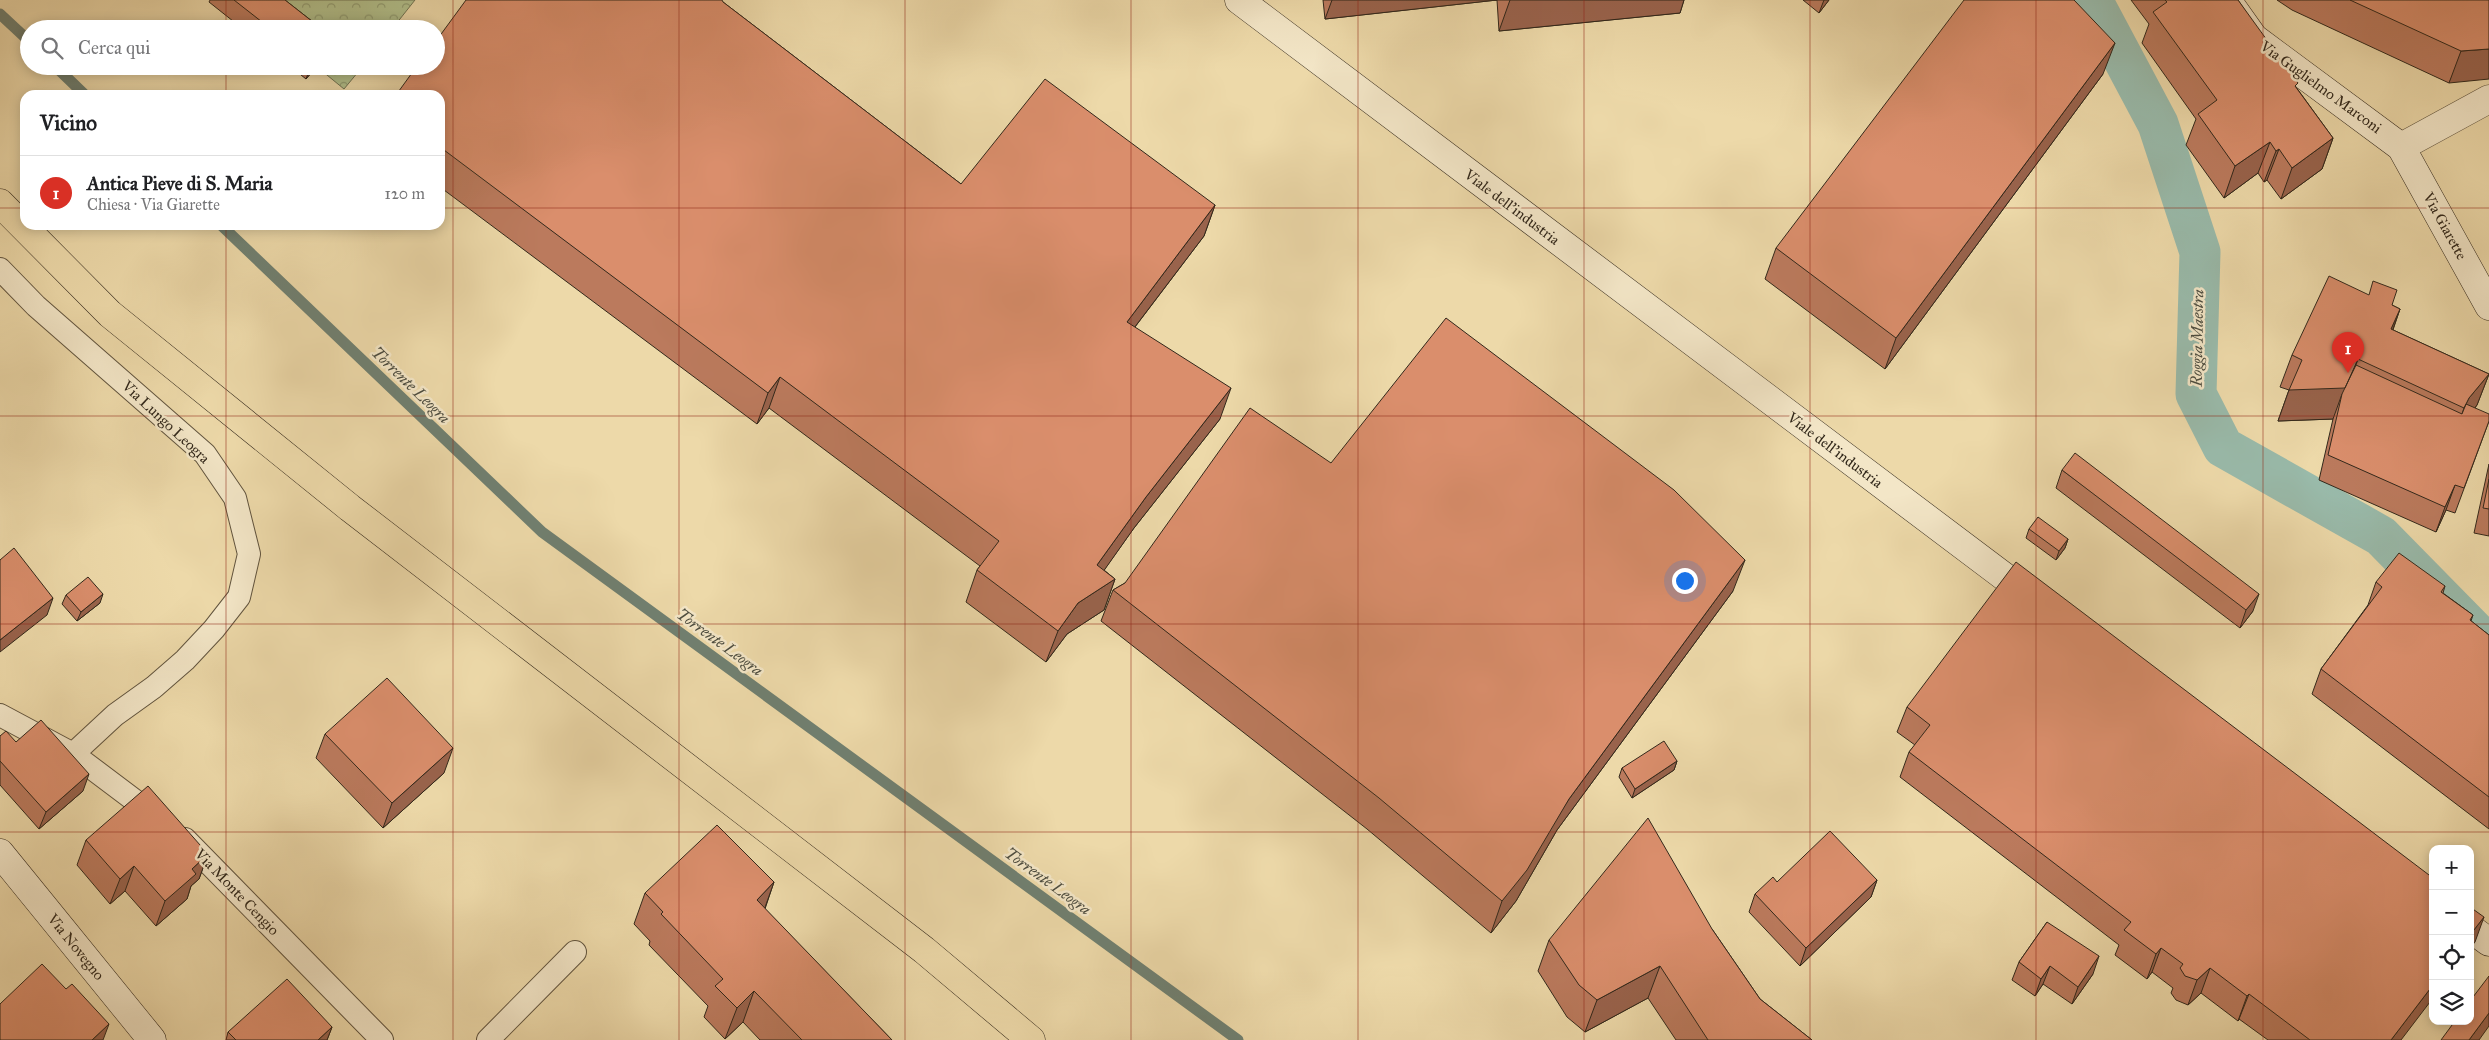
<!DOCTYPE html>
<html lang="it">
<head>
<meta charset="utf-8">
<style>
	body { margin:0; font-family:"IM FELL Great Primer",serif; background:#f2f2f2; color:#202124 }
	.controls { position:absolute; right:15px; bottom:15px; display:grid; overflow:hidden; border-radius:10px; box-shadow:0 2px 12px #0003 }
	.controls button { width:45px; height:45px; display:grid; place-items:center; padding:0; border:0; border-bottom:1px solid #e0e0e0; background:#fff; color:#202124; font:25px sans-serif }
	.you { position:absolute; left:1684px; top:580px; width:18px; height:18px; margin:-12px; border:4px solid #fff; border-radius:50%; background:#1a73e8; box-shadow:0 0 0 8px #1a73e833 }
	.badge { display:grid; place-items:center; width:32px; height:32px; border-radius:50%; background:#d93025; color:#fff; font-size:16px; font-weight:700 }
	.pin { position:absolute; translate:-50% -41px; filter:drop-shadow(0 1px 2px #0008) }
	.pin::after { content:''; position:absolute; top:26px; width:18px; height:15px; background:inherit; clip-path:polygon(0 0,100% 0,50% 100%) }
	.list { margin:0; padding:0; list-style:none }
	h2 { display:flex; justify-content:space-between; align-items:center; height:65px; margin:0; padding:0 20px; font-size:21px }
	h2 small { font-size:16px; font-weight:400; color:#757577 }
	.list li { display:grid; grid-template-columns:32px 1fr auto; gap:15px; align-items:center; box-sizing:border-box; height:75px; padding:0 20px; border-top:1px solid #e0e0e0 }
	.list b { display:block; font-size:19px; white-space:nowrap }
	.list p { margin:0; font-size:16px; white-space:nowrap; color:#757577 }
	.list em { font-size:16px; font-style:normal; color:#757577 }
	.icon { flex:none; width:28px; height:28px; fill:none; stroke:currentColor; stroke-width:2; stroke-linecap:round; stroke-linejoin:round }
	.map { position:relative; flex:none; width:2489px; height:1040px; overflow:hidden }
	.search { position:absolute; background:#fff; box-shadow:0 2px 12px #0003; left:20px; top:20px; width:425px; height:55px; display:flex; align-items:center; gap:12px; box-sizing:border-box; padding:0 18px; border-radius:28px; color:#757577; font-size:19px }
	.panel { position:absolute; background:#fff; box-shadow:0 2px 12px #0003; left:20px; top:90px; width:425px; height:140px; border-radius:15px }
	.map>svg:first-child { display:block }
	.park { fill:url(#park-crowns); stroke:#727454 }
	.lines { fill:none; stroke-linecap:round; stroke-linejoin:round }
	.stream { stroke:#708071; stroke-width:11 }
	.canal { stroke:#99baaa; stroke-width:41 }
	.lane-casing { stroke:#61543e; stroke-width:24 }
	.street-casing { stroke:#61543e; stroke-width:29 }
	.secondary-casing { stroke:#32281b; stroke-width:29 }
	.primary-casing { stroke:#32281b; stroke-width:29 }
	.lane { stroke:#f3e6c7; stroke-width:22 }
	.street { stroke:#f3e6c7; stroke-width:28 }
	.secondary { stroke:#f3e6c7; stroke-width:28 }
	.primary { stroke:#edd9a9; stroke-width:28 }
	.wall { fill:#bb7a5d; stroke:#32281b }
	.shaded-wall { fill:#99634c; stroke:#32281b }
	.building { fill:#da8e6c; stroke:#32281b }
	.grid { fill:none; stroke:#8f2418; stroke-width:1; stroke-opacity:0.55 }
	.labels { text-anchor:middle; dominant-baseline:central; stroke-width:5; stroke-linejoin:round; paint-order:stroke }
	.street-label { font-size:15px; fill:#32281b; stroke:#f3e6c7 }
	.water-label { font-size:16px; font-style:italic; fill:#4c4c3f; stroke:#f3e6c7 }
</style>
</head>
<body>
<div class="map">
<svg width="2489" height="1040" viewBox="0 0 2489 1040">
	<defs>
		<pattern id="park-crowns" width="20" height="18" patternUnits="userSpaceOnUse" patternTransform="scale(1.25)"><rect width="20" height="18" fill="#b2c08c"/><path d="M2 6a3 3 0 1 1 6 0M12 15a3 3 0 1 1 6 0" fill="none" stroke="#919c72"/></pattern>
	</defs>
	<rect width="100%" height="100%" fill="#edd9a9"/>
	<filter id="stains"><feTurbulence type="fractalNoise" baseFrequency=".004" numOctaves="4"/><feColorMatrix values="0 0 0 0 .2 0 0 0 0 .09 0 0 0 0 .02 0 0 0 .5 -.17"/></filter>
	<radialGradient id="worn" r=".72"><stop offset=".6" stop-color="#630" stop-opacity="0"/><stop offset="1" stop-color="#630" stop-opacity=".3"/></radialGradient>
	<path class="park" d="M 234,0 L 415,0 L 392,29 L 269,29 Z
		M 316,66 L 363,66 L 344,89 Z"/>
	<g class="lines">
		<path class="stream" d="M 0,14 L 29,41
			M 55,66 L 85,95
			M 221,225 L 542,532 L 1238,1040"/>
		<path class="canal" d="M 2092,0 L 2158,124 L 2200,252 L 2196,394 L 2223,447 L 2381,536 L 2489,646"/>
		<g class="lane-casing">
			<path id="lane" d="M 0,269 L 36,306 L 205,454 L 235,498 L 249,554 L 239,597 L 214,629 L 185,660 L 154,687 L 115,715 L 73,754
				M 0,715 L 73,754 L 158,818
				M 185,839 L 382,1040
				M 488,1040 L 575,952"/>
		</g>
		<g class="street-casing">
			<path id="street" d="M 2401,147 L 2489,99"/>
		</g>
		<g class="secondary-casing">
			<path id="secondary" d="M 1239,0 L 2034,599
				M 2227,0 L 2254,38 L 2401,147 L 2489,306
				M 0,853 L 152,1040
				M 2470,928 L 2489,942"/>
		</g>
		<g class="primary-casing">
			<path id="primary" d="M 0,203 L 110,314 L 350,508 L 924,950 L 1031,1040"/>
		</g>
		<use href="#lane" class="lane"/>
		<use href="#street" class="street"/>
		<use href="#secondary" class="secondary"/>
		<use href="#primary" class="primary"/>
	</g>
	<path class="wall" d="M 210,0 L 285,0 L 322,29 L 243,29 L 209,2 Z
		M 1323,0 L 1684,0 L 1680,13 L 1499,31 L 1497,0 L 1325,19 Z
		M 1803,0 L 1829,0 L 1819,13 Z
		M 2131,0 L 2238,0 L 2296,87 L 2333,138 L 2322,169 L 2281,199 L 2267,180 L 2264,182 L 2258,173 L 2224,198 L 2186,145 L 2196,119 L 2142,43 L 2149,24 Z
		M 2277,0 L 2489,0 L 2449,83 L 2292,10 Z
		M 723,2 L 961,184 L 1215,205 L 1204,236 L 1135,327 L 1220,419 L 1134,528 L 1104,570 L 1115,579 L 1104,610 L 1067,634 L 1046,662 L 966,602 L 977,570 L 980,566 L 769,408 L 757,424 L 440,187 L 440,95 Z
		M 290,66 L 317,66 L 306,79 Z
		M 2103,74 L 1885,369 L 1765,279 L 1776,248 Z
		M 2392,305 L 2400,309 L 2393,330 L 2489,374 L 2477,405 L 2475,408 L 2489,421 L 2455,513 L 2446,510 L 2436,532 L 2319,480 L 2333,419 L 2278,421 L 2289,390 L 2280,387 L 2292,355 Z
		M 1331,463 L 1733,591 L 1557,830 L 1516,901 L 1491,933 L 1367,829 L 1101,621 L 1113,590 Z
		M 2489,464 L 2489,536 L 2474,533 Z
		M 2062,470 L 2253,611 L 2240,628 L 2056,488 Z
		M 2029,529 L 2068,539 L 2065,548 L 2056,560 L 2026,538 Z
		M 2376,582 L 2445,586 L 2443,593 L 2473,615 L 2471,621 L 2489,635 L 2489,829 L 2312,694 L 2321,669 L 2368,605 Z
		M 66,595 L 100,603 L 77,621 L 62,604 Z
		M 1907,707 L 2401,1040 L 2268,1040 L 2239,1019 L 2238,1021 L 2201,993 L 2188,1005 L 2176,1000 L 2171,993 L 2173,988 L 2152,972 L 2147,979 L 2115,955 L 2119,945 L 1900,777 L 1909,752 L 1915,745 L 1897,732 Z
		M 325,734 L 444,773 L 383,828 L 316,758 Z
		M 0,736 L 16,742 L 83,791 L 39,829 L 0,785 Z
		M 1677,761 L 1674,770 L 1632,798 L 1619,777 L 1622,768 Z
		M 86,840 L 208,854 L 199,879 L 191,886 L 187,899 L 156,926 L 125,891 L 110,904 L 77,865 Z
		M 1877,880 L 1871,897 L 1800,966 L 1749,912 L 1755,894 L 1777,882 Z
		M 774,882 L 765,909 L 892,1040 L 760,1040 L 743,1022 L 725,1039 L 704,1017 L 708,1006 L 649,945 L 650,941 L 634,924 L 645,893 Z
		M 2047,922 L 2093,974 L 2072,1004 L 2043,984 L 2035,996 L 2012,980 L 2019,962 Z
		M 1712,929 L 1760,999 L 1812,1040 L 1676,1040 L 1648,998 L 1585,1032 L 1567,1017 L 1538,971 L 1549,940 Z
		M 332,1027 L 327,1040 L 226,1040 L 228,1032 Z"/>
	<path class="shaded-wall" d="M 1332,0 L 1497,0 L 1325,19 Z
		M 1510,0 L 1684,0 L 1680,13 L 1499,31 Z
		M 1824,0 L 1829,0 L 1819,13 Z
		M 2115,43 L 2103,74 L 1885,369 L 1896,338 Z
		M 2489,49 L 2489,79 L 2449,83 L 2461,51 Z
		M 311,66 L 317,66 L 306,79 Z
		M 2333,138 L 2322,169 L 2281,199 L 2292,168 Z
		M 2270,142 L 2258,173 L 2224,198 L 2235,166 Z
		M 2279,149 L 2267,180 L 2264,182 L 2276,151 Z
		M 1215,205 L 1204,236 L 1115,353 L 1127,322 Z
		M 2400,309 L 2389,340 L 2391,329 Z
		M 2358,359 L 2347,390 L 2342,394 L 2333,419 L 2278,421 L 2289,390 Z
		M 2489,374 L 2477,405 L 2457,429 L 2453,439 L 2464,408 L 2469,398 Z
		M 780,377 L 769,408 L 757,424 L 768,393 Z
		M 1231,388 L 1220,419 L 1134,528 L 1086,596 L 1097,565 L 1146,497 Z
		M 2455,485 L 2446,510 L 2436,532 L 2445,507 Z
		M 2068,539 L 2065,548 L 2056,560 L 2059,551 Z
		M 1745,560 L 1733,591 L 1557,830 L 1516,901 L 1491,933 L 1502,901 L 1569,799 Z
		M 1115,579 L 1104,610 L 1067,634 L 1046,662 L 1058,631 L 1078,603 Z
		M 103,594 L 100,603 L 77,621 L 81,612 Z
		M 2259,594 L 2253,611 L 2240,628 L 2246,610 Z
		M 53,598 L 47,615 L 0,652 L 0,640 Z
		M 453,748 L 444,773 L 383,828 L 392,803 Z
		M 1677,761 L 1674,770 L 1632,798 L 1635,789 Z
		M 89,774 L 83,791 L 39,829 L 46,812 Z
		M 208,854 L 199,879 L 191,886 L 187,899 L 156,926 L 165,901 L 192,869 Z
		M 134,866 L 125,891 L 110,904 L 120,879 Z
		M 1877,880 L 1871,897 L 1800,966 L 1806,948 Z
		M 774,882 L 763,913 L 757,900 Z
		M 2484,917 L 2475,942 L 2470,948 L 2470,935 Z
		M 2161,948 L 2152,972 L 2147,979 L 2156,954 Z
		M 2099,956 L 2093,974 L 2072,1004 L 2078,987 Z
		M 1660,966 L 1648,998 L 1585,1032 L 1597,1000 Z
		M 2050,966 L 2043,984 L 2035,996 L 2041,979 Z
		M 2210,968 L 2201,993 L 2188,1005 L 2197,980 Z
		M 2433,985 L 2433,998 L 2401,1040 L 2391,1040 Z
		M 754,991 L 743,1022 L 725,1039 L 737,1008 Z
		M 2249,994 L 2239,1019 L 2238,1021 L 2247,996 Z
		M 2489,1013 L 2489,1026 L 2479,1040 L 2469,1040 Z
		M 109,1024 L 103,1040 L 92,1040 Z
		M 332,1027 L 327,1040 L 318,1040 Z"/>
	<path class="building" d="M 234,0 L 285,0 L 322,29 L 271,29 Z
		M 466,0 L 722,0 L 723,2 L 961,184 L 1045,79 L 1215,205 L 1127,322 L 1231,388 L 1146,497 L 1097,565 L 1115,579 L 1078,603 L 1058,631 L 977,570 L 999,541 L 780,377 L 768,393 L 440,147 L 440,95 L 396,95 L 417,66 L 436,66 L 436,41 Z
		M 1964,0 L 2074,0 L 2115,43 L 1896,338 L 1776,248 Z
		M 2165,0 L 2238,0 L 2298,83 L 2295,86 L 2333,138 L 2292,168 L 2279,149 L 2276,151 L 2270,142 L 2235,166 L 2198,114 L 2217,100 L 2153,12 L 2167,2 Z
		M 2350,0 L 2489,0 L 2489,49 L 2461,51 Z
		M 2329,276 L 2369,295 L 2373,281 L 2397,290 L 2392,305 L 2400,309 L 2391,329 L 2489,374 L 2469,398 L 2464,408 L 2358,359 L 2345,388 L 2289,390 L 2302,360 L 2292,355 Z
		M 1446,318 L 1674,490 L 1745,560 L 1569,799 L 1527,870 L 1502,901 L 1379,798 L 1113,590 L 1125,583 L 1250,408 L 1331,463 Z
		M 2356,365 L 2462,414 L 2466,404 L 2489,414 L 2489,421 L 2464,488 L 2455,485 L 2445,507 L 2328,455 L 2342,394 Z
		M 2075,453 L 2259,594 L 2246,610 L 2062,470 Z
		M 2489,479 L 2489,509 L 2483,508 Z
		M 2038,517 L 2068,539 L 2059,551 L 2029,529 Z
		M 14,548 L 53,598 L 0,640 L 0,560 Z
		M 2399,553 L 2445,586 L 2441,592 L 2473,615 L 2470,620 L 2489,635 L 2489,797 L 2321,669 L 2382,587 L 2376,582 Z
		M 2016,562 L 2433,878 L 2433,985 L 2391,1040 L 2310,1040 L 2249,994 L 2247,996 L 2210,968 L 2197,980 L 2185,976 L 2180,968 L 2183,964 L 2161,948 L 2156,954 L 2124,930 L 2131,922 L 1909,752 L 1930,725 L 1907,707 Z
		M 88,577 L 103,594 L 81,612 L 66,595 Z
		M 387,678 L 453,748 L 392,803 L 325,734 Z
		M 41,720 L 89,774 L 46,812 L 0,761 L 0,736 L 6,731 L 16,742 Z
		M 1664,741 L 1677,761 L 1635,789 L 1622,768 Z
		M 148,786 L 208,854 L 192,869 L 196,874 L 165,901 L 134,866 L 120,879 L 86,840 Z
		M 1648,818 L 1712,929 L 1760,999 L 1812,1040 L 1708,1040 L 1660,966 L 1597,1000 L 1579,985 L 1549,940 Z
		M 717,825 L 774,882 L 757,900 L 892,1040 L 802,1040 L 754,991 L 737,1008 L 715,986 L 723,979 L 661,914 L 663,912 L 645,893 Z
		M 1830,831 L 1877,880 L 1806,948 L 1755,894 L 1773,877 L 1777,882 Z
		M 2470,907 L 2484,917 L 2470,935 Z
		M 2047,922 L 2099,956 L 2078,987 L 2050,966 L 2041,979 L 2019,962 Z
		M 42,964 L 66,989 L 72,984 L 109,1024 L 92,1040 L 0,1040 L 0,1004 Z
		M 2489,976 L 2489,1013 L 2469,1040 L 2441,1040 L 2455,1021 L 2470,1021 L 2470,1001 Z
		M 287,979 L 332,1027 L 318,1040 L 236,1040 L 228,1032 Z"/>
	<path class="grid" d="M 226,0 L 226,29M 453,0 L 453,1040M 679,0 L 679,1040M 905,0 L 905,1040M 1131,0 L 1131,1040M 1358,0 L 1358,1040M 1584,0 L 1584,1040M 1810,0 L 1810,1040M 2036,0 L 2036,1040M 2263,0 L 2263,1040M 226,66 L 226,95M 0,208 L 25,208M 440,208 L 2489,208M 226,225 L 226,1040M 0,416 L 2489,416M 0,624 L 2489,624M 0,832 L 2489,832"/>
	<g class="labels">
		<g class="street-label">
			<text transform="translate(2321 87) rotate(36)">Via Guglielmo Marconi</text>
			<text transform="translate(1512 207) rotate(37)">Viale dell'industria</text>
			<text transform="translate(2445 226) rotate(61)">Via Giarette</text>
			<text transform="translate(166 422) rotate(43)">Via Lungo Leogra</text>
			<text transform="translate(1835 450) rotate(37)">Viale dell'industria</text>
			<text transform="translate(237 892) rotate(46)">Via Monte Cengio</text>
			<text transform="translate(76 947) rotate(51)">Via Novegno</text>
		</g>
		<g class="water-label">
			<text transform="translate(2197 338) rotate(-89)">Roggia Maestra</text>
			<text transform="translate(411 385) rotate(44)">Torrente Leogra</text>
			<text transform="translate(720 642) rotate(36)">Torrente Leogra</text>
			<text transform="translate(1048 881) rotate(36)">Torrente Leogra</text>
		</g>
	</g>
	<rect width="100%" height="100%" filter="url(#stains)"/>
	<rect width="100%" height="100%" fill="url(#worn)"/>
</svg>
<div class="controls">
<button>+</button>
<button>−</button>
<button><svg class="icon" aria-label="locate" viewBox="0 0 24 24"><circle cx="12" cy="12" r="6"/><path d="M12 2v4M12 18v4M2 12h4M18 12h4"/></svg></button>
<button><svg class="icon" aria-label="layers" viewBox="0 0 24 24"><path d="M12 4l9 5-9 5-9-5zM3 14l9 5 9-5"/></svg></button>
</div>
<div class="you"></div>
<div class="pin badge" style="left:2348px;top:373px">1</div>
<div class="search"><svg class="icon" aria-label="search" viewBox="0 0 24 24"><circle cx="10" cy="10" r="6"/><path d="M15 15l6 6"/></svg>Cerca qui</div>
<section class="panel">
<h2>Vicino<small></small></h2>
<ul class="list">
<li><span class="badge">1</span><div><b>Antica Pieve di S. Maria</b><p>Chiesa · Via Giarette</p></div><em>120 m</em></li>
</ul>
</section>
</div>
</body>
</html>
